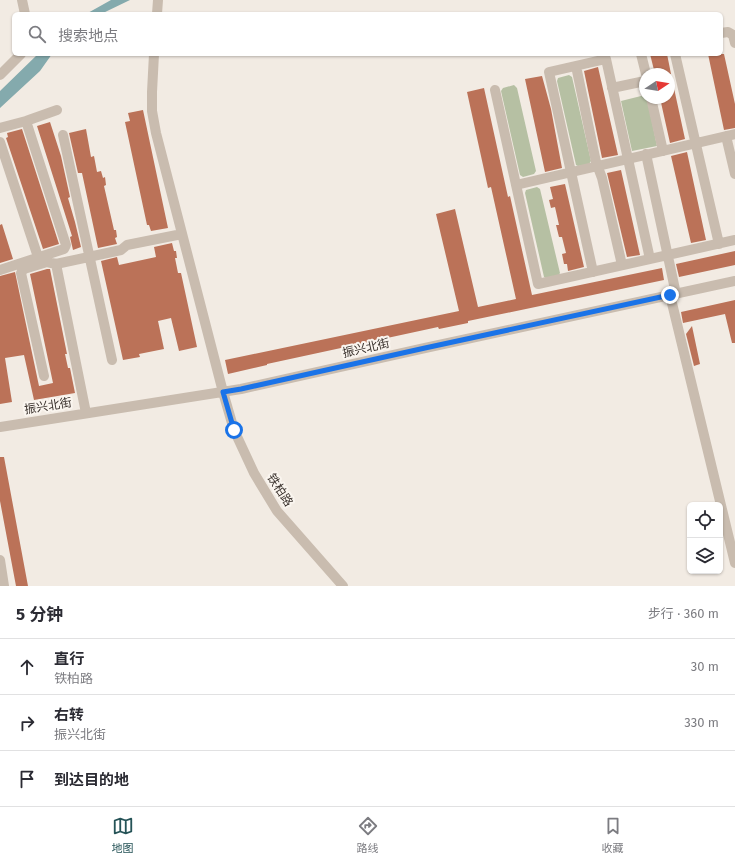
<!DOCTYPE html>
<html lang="zh">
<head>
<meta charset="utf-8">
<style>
	body { margin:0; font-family:"Fira Sans","Noto Sans SC",sans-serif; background:#f2f2f3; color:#2b2b33 }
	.controls { position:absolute; right:12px; bottom:12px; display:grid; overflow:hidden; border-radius:6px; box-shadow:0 1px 3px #0004 }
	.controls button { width:36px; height:36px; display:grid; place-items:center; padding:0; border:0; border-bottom:1px solid #e1e1e2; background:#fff; color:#2b2b33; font:20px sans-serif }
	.compass { position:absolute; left:639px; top:68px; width:36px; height:36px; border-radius:50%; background:#fff; box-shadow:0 1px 3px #0004; rotate:78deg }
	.stop { position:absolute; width:12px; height:12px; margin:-9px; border:3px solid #1a73e8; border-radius:50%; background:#fff }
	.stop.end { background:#1a73e8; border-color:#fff; box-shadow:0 1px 4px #0008 }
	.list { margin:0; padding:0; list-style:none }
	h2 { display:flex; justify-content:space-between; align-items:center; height:52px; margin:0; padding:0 16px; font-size:17px }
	h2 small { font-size:13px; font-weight:400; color:#7c7c81 }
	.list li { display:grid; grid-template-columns:26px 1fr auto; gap:12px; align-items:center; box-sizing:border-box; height:56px; padding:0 16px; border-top:1px solid #e1e1e2 }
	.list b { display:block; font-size:15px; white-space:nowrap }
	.list p { margin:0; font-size:13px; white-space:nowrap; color:#7c7c81 }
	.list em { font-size:13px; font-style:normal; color:#7c7c81 }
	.icon { flex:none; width:22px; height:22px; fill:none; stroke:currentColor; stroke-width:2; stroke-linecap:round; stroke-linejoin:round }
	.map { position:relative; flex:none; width:735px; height:586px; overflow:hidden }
	.search { position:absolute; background:#fff; box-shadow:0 1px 3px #0004; left:12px; right:12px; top:12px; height:44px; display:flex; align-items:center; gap:10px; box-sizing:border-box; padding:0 14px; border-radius:6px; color:#7c7c81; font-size:15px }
	.sheet { height:220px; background:#fff }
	nav { display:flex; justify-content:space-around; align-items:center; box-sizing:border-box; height:56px; border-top:1px solid #e1e1e2; background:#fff; font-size:11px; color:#7c7c81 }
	nav a { display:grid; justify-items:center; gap:2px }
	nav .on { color:#255357 }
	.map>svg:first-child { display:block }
	.green { fill:#b6c0a3 }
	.water { fill:#84aaad }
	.building { fill:#bb7258 }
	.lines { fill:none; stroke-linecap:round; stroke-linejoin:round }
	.minor { stroke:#c9bcaf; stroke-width:10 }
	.route { stroke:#1a73e8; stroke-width:5 }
	.labels { text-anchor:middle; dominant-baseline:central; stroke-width:4; stroke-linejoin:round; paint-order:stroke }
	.street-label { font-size:12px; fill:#39312c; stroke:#faf5ef }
</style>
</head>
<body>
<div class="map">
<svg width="735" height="586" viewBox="0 0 735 586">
	<rect width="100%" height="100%" fill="#f2ebe3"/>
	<path class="green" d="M 569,75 L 572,77 L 591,161 L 589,164 L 578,166 L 576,165 L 557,81 L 558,78 Z
		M 514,85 L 517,88 L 536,171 L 534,174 L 523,177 L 520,175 L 501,91 L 503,88 Z
		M 645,95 L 645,98 L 647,98 L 657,146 L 632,151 L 621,101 Z
		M 537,187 L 540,189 L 560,273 L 558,276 L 546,278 L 544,277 L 525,193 L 526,190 Z"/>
	<path class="water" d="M 111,0 L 130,0 L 101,14 L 86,14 Z
		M 38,54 L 52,54 L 40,71 L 0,108 L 0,91 Z"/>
	<path class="building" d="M 650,54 L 667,54 L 671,74 L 655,74 Z
		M 708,54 L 724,54 L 735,104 L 735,128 L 724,130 Z
		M 598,67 L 618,155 L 602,158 L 584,71 Z
		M 542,76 L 551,109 L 562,168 L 545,172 L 525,79 Z
		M 672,79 L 685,139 L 670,143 L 660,98 L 669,98 L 669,80 Z
		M 484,88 L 508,197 L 510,196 L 532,295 L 662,268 L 664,280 L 468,321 L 468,323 L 439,329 L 438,327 L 267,364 L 267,365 L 228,374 L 225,360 L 459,311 L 436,214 L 455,209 L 478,307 L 516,299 L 491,187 L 488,188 L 467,92 Z
		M 143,110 L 168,228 L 151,231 L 149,225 L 147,225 L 125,122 L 130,121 L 128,113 Z
		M 50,122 L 61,156 L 70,197 L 68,198 L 75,222 L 81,247 L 73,250 L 70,237 L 72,236 L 37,126 Z
		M 22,129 L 59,244 L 43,249 L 6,138 L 8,137 L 7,133 Z
		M 86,129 L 91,157 L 94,156 L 97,172 L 101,171 L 103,178 L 105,177 L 106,185 L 104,186 L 114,230 L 116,230 L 117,237 L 115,238 L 117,244 L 98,248 L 82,173 L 78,173 L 69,133 Z
		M 687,152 L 706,240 L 691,243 L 671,156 Z
		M 621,170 L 640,255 L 627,257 L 607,173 Z
		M 565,184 L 584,267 L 568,271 L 567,264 L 564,264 L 562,254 L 566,253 L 562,237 L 559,237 L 556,225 L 559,225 L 555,207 L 551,208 L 549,200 L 553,199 L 550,187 Z
		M 2,224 L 13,259 L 0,263 L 0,225 Z
		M 172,243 L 174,251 L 176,251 L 177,258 L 175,258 L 178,273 L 181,273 L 197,347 L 179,351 L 171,318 L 158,321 L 164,349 L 139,354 L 140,357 L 123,360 L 101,261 L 117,257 L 119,265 L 156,257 L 154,247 Z
		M 735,251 L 735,265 L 679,277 L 676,264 Z
		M 47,269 L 50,269 L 67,354 L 65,354 L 68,368 L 70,368 L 75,393 L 34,400 L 24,355 L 5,358 L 12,402 L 0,404 L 0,276 L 15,272 L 39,386 L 53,383 L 30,274 Z
		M 735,300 L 735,343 L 732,343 L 725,314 L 683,323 L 681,312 Z
		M 692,326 L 700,364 L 694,366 L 686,334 Z
		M 0,457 L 4,457 L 28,586 L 16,586 L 0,501 Z"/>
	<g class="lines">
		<path class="minor" d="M 22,0 L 25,14
			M 157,14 L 158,0
			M 721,33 L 728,32 L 733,35 L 735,43
			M 154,54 L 152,92 L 152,111 L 156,133 L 223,392 L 234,430 L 254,473 L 277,511 L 343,586
			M 641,54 L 646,74
			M 675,54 L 719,244
			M 576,66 L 596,162 L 602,178 L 622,265
			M 0,75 L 21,54
			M 612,88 L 645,81
			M 495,90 L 538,284 L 735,240
			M 651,98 L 663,151
			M 0,128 L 26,121 L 57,110
			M 63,135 L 112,360
			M 726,136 L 735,174
			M 0,142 L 38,257
			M 646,154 L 676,294
			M 516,185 L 735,134
			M 0,270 L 64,249 L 66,245 L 26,121
			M 593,272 L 549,72 L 606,59 L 650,259
			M 670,295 L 735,563
			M 44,376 L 21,273 L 24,269 L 47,262 L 56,264
			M 86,413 L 56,264 L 121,250 L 127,245 L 182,234
			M 0,427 L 241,389 L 425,348 L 735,281
			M 0,560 L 4,586"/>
	</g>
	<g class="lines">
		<path class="route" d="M 234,430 L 223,392 L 241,389 L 425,348 L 670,295"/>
	</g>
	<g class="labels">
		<g class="street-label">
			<text transform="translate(366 348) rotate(-13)">振兴北街</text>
			<text transform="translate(48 406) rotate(-9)">振兴北街</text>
			<text transform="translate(280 490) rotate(57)">铁柏路</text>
		</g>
	</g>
</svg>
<div class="controls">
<button><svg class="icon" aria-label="locate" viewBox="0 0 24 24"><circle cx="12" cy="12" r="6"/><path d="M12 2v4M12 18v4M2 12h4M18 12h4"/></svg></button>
<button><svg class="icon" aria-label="layers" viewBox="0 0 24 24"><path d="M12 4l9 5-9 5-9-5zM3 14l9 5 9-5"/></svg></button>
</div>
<svg class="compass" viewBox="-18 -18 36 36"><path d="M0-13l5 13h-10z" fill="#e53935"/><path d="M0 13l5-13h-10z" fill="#7c7c81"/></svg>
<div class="stop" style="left:234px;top:430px"></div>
<div class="stop end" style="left:670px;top:295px"></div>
<div class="search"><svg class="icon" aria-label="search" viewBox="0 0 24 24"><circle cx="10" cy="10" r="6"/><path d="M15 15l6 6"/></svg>搜索地点</div>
</div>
<section class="sheet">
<h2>5 分钟<small>步行 · 360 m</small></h2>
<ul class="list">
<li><svg class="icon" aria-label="ahead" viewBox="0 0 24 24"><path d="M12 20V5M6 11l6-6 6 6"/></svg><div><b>直行</b><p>铁柏路</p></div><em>30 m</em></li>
<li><svg class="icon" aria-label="right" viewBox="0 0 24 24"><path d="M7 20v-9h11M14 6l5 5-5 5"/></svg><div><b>右转</b><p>振兴北街</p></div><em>330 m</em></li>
<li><svg class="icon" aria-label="arrive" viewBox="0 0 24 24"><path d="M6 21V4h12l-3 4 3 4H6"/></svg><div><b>到达目的地</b></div></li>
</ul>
</section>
<nav>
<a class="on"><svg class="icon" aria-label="map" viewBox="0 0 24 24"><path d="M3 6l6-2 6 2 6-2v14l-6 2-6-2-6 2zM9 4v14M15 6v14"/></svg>地图</a>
<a><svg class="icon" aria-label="directions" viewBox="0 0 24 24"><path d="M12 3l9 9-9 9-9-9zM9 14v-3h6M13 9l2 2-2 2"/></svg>路线</a>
<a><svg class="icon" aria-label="saved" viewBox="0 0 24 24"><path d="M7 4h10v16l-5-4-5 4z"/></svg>收藏</a>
</nav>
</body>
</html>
